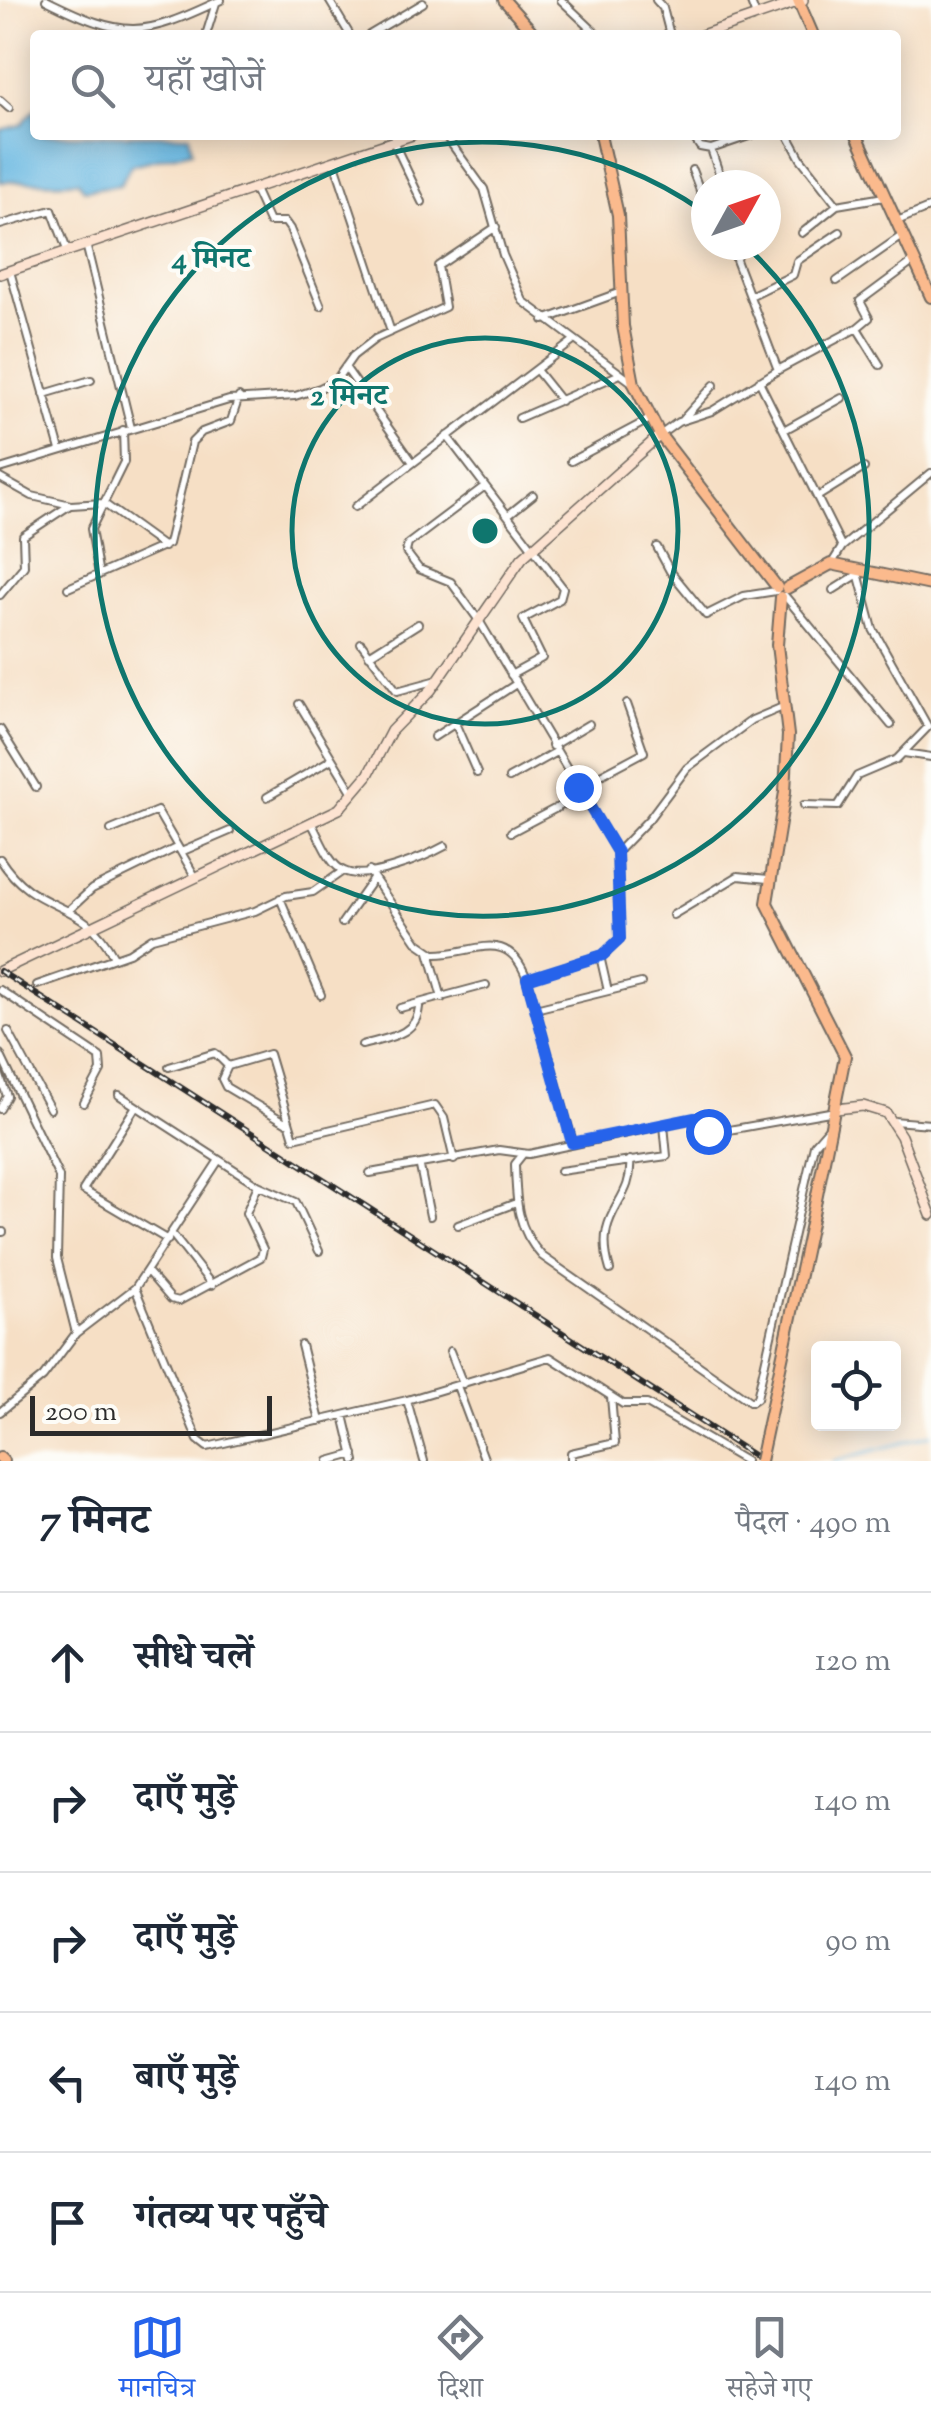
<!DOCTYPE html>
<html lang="hi">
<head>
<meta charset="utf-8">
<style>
	body { margin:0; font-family:"Sorts Mill Goudy","Noto Serif Devanagari",serif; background:#f2f2f3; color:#1f2937 }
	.controls { position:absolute; right:30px; bottom:30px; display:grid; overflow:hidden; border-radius:10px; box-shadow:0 5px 25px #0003 }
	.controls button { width:90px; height:90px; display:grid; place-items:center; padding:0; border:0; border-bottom:2px solid #e0e1e3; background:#fff; color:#1f2937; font:50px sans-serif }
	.compass { position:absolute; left:691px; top:170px; width:90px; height:90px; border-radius:50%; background:#fff; box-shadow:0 5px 25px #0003; rotate:50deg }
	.scale { position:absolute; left:30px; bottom:25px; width:242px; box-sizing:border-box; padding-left:10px; border:5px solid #2b2b2b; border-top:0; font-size:28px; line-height:35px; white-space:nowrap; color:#2b2b2b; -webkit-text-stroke:8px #fdfcf7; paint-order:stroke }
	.stop { position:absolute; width:30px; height:30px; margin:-22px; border:8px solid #2563eb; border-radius:50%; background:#fff }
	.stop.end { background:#2563eb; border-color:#fff; box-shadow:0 2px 10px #0008 }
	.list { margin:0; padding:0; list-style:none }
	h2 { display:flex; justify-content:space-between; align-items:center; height:130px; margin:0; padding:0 40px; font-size:42px }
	h2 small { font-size:32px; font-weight:400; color:#747a83 }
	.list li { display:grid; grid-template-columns:65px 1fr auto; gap:30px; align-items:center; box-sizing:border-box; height:140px; padding:0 40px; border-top:2px solid #e0e1e3 }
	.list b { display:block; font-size:38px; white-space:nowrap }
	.list em { font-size:32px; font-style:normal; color:#747a83 }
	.icon { flex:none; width:55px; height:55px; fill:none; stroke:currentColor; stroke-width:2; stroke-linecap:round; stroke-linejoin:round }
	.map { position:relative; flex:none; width:931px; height:1461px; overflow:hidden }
	.search { position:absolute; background:#fff; box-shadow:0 5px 25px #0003; left:30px; right:30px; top:30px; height:110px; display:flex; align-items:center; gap:25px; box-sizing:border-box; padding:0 35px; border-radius:10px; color:#747a83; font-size:38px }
	.sheet { height:830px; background:#fff }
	nav { display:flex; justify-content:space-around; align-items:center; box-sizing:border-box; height:140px; border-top:2px solid #e0e1e3; background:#fff; font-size:28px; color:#747a83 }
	nav a { display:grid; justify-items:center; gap:5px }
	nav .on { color:#2563eb }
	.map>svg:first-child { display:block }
	.water { fill:#67b7e1; stroke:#497186; stroke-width:2.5 }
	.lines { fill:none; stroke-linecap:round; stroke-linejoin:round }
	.stream { stroke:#67b7e1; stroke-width:2.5 }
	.street-casing { stroke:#726a61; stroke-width:10 }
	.secondary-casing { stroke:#726a61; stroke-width:12 }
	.primary-casing { stroke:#726a61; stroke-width:14 }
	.street { stroke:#fff; stroke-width:6 }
	.secondary { stroke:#fde3d1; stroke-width:9 }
	.primary { stroke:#fbba8d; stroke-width:10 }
	.rail-casing { stroke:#2b2b2b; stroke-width:6 }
	.rail { stroke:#fdfcf7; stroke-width:2.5; stroke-dasharray:8; stroke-linecap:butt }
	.primary-bridge-casing { stroke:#726a61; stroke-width:14; stroke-linecap:butt }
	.primary-bridge { stroke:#fbba8d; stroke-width:10 }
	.route { stroke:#2563eb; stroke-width:12 }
	.ring { fill:none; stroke:#0f766e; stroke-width:5 }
	.centre { fill:#0f766e; stroke:#fdfcf7; stroke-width:5 }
	.ring-label { font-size:30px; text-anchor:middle; font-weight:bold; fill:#0f766e; stroke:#fdfcf7; stroke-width:8; stroke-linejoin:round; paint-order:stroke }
</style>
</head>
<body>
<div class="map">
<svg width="931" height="1461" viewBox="0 0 931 1461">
	<rect width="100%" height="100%" fill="#fdfcf7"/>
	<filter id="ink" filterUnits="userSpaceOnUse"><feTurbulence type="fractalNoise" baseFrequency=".01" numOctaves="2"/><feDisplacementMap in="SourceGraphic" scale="20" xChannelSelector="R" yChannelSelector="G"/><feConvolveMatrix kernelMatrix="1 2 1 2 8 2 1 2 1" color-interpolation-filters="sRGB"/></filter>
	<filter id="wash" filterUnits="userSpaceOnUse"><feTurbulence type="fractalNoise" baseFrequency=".0048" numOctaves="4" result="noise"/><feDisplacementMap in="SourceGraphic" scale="40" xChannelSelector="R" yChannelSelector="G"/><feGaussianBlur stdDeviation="2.25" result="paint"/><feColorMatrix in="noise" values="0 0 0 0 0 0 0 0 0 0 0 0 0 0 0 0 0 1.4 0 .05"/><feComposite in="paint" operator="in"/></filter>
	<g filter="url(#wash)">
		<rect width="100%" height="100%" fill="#f6dfc5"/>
		<path class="water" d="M 35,109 L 35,135 L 189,135 L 192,151 L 131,165 L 120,185 L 84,190 L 78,181 C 50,185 28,179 0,182 L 0,130 L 21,125 Z"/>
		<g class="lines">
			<path class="stream" d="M 834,1461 L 931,1435"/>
		</g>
	</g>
	<g filter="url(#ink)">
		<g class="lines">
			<g class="street-casing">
				<path id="street" d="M 46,0 C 126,40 142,37 221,0
					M 329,0 L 350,35
					M 561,0 L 598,35
					M 656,0 L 663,8 L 670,35
					M 750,0 L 756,16
					M 206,35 L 216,3
					M 369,35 L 423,3
					M 0,100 L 9,108
					M 445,135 L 484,189 L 503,255 L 523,301 L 633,383
					M 692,135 L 700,147 L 711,149 L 752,135
					M 788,135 L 801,159 L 837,205 L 884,197
					M 393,141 L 422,202
					M 711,149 L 723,185
					M 334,161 L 391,332
					M 692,170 L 706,206
					M 254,189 L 269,222 L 285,222 L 290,229 L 321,306
					M 897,221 L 931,207
					M 0,225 L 52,210 L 67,250
					M 802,233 L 837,205
					M 86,244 L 131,428
					M 10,271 L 60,450
					M 837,281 L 903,235
					M 750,296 L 793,275 L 797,261 L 840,232
					M 544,320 L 621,292
					M 857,328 L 869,318 L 860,301 L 914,261
					M 345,367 L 412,461
					M 778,370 L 857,328 L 880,365
					M 537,371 L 561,401
					M 759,381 L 842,547
					M 44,394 L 91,380
					M 519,418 L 618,375
					M 682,420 L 714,385
					M 784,430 L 842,398
					M 660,435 L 678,422 L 712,411 L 778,370 L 736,260 L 739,245
					M 447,436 L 563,588 L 560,599 L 523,619 L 542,658 L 511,675
					M 571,461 L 652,418
					M 0,469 L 229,400 L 295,396 L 320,388 L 336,380 L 353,356 L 375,339 L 445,307 L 438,266 L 496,227
					M 0,478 L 32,496 L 71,505 L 103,503 L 164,547
					M 485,486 L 408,544 L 406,552 L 419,569 L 451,582 L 480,622 L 617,852
					M 817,497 L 864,468
					M 355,507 L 572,342
					M 508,515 L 533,495
					M 657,547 L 670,571 L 706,615 L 744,596 L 776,591
					M 832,563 L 842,547 L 931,473
					M 857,569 L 873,629 L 928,727
					M 99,575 L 91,529 L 124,462 L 123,430
					M 68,588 L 168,544 L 192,442 L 202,432 L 231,421 L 239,397
					M 833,590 L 857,575
					M 0,595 L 24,566 L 23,536 L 70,505
					M 785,596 L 891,725
					M 361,643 L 397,691 L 438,680
					M 369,655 L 418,624
					M 299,704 L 353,793
					M 455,723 L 477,773
					M 0,729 L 36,787
					M 434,737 L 516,684
					M 552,746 L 589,724
					M 904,753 L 931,757
					M 509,778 L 556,752
					M 578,787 L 644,752 L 627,704
					M 267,797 L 332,759
					M 804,805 L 838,806 L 857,776 L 897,759 L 928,727
					M 312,824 C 320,838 329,865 344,871 C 366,882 425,857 445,846
					M 111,830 L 157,811 L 178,847
					M 511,832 L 583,794
					M 181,852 L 230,831
					M 0,859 C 38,918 81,894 114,957
					M 369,871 L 418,943 L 434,954 C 474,955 507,925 527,979 L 603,955 L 620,939 L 617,852 L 649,819 L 687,768 L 752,720 L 785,706
					M 280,898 L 321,995
					M 69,910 L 92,889 L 178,847 L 196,878
					M 673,915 L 738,876 L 768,879
					M 342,923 L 373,879
					M 429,952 L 442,998
					M 600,956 L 608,991
					M 527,979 L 573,1143
					M 37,985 L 129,953 L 152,938 L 255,911 L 286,896 L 313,892 L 343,871
					M 0,990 L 100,1057 L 101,1071 L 84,1103
					M 400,1008 L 486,985
					M 535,1009 L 641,983
					M 8,1031 L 50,1109
					M 362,1045 C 386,1038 417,1036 419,1007
					M 0,1054 L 59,1177 L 57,1258 L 76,1333
					M 169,1067 L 215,1053 L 228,1066
					M 0,1076 L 7,1096 L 0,1109
					M 119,1095 L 258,1185 L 296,1202 L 319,1251
					M 136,1106 L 83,1190 L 168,1240
					M 893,1121 L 931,1124
					M 287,1123 L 226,1087 L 222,1079 L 228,1066 L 269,1054 L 294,1138 L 435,1105 L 444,1118 L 454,1160
					M 523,1154 L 515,1164 C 516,1200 516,1228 542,1256 L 751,1402 L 757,1398 L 814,1145 L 828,1129
					M 420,1167 L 430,1216
					M 560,1171 L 667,1156 L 664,1125
					M 370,1173 L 499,1150 L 529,1154 L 695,1118 L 712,1133 L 835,1111
					M 458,1225 L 516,1203
					M 0,1232 L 3,1232
					M 172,1234 L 212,1285
					M 610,1270 C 592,1209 634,1205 630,1160
					M 147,1271 L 171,1299 L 179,1301 L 261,1257 L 263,1249 L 246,1213 L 258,1185
					M 135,1288 L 198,1440 L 207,1447 L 407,1400 L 550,1357 L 623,1404 L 647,1404 L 745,1461
					M 301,1345 L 320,1421
					M 450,1351 L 463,1384
					M 457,1386 L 485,1461
					M 407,1400 L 424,1461
					M 0,1412 L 43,1377 L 76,1333 L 135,1288 L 219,1160
					M 344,1415 L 355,1461
					M 329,1461 L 354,1454
					M 571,1461 L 571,1453 L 615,1443 L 611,1397"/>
			</g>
			<g class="secondary-casing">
				<path id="secondary" d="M 702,35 L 803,0
					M 0,274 L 412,135
					M 0,971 L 339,809 L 368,775 L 391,731 L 431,690 L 522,558 L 660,435
					M 836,1109 L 863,1106 L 886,1113 L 901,1136 L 931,1215"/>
			</g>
			<g class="primary-casing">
				<path id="primary" d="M 504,0 L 535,35
					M 798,0 L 813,35
					M 600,135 L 618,215 L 623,326 L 634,384 L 660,435 L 777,587
					M 857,135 L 931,297
					M 787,588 L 831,564 L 931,585
					M 781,597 L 777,645 L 788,735 L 785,792 L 767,903 L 845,1056 L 816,1200
					M 0,1458 L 3,1461"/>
			</g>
			<use href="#street" class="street"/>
			<use href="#secondary" class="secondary"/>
			<use href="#primary" class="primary"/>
			<g class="rail-casing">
				<path id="rail" d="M 0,971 L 762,1461"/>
			</g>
			<use href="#rail" class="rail"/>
			<g class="primary-bridge-casing">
				<path id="primary-bridge" d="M 760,1461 L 816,1200"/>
			</g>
			<use href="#primary-bridge" class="primary-bridge"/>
		</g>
	</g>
	<g class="lines" filter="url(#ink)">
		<path class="route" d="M 578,787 L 617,852 L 620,939 L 603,955 L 527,979 L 572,1143 L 695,1118 L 708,1131"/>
	</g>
	<g class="ring">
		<circle cx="485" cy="531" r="193"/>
		<path d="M746 246A387 387 0 1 1 704 212"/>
	</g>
	<circle cx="485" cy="531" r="15" class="centre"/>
	<g class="ring-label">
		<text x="211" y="268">4 मिनट</text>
		<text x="349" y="405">2 मिनट</text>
	</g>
</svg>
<div class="controls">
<button><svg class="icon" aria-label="locate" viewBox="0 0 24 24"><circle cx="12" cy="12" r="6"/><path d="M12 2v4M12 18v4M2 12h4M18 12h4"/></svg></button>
</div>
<svg class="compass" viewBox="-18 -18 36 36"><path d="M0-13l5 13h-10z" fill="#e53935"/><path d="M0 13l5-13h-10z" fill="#747a83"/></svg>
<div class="scale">200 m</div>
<div class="stop" style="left:708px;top:1131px"></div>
<div class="stop end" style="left:578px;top:787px"></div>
<div class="search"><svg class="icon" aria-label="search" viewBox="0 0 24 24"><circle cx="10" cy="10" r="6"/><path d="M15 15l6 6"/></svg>यहाँ खोजें</div>
</div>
<section class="sheet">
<h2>7 मिनट<small>पैदल · 490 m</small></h2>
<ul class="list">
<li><svg class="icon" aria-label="ahead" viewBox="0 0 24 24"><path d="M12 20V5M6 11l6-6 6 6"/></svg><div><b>सीधे चलें</b></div><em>120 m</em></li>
<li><svg class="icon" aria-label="right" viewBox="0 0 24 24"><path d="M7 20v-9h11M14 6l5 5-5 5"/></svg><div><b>दाएँ मुड़ें</b></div><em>140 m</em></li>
<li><svg class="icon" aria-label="right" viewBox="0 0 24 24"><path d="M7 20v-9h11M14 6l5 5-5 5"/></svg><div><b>दाएँ मुड़ें</b></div><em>90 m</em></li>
<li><svg class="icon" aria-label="left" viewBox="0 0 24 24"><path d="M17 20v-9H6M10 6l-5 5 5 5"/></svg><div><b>बाएँ मुड़ें</b></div><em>140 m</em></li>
<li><svg class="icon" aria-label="arrive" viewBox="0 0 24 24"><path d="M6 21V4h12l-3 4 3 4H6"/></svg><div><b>गंतव्य पर पहुँचे</b></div></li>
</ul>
</section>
<nav>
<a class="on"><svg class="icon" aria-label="map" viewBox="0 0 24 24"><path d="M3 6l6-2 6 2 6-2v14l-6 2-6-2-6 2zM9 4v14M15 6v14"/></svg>मानचित्र</a>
<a><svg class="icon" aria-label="directions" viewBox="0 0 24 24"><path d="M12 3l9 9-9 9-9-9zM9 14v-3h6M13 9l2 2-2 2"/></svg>दिशा</a>
<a><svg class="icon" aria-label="saved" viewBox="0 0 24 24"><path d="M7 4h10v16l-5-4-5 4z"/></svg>सहेजे गए</a>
</nav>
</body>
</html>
